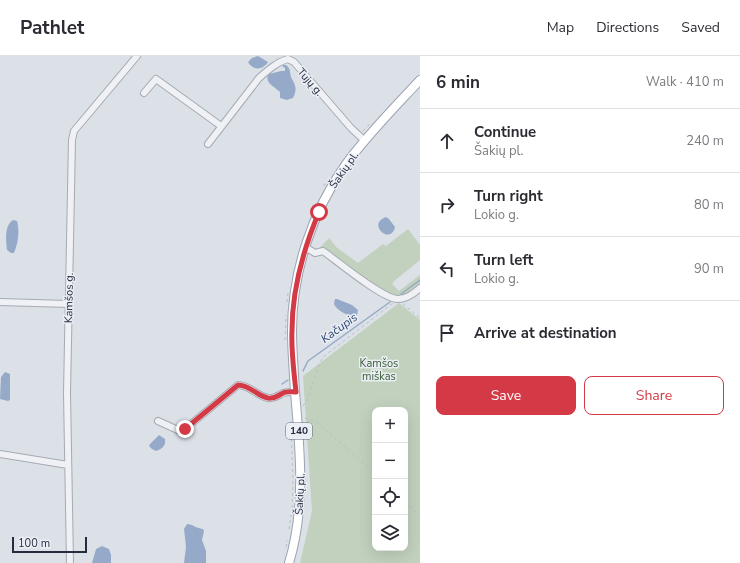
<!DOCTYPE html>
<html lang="en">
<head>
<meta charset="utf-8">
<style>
	body { margin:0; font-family:"Nunito Sans",sans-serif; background:#f7f7f7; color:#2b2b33 }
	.controls { position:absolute; right:12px; bottom:12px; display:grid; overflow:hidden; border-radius:8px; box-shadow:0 4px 16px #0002 }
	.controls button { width:36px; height:36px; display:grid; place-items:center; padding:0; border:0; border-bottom:1px solid #e1e1e2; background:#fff; color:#2b2b33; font:20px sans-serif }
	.scale { position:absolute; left:12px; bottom:10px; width:75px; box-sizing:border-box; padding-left:4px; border:2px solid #252c3e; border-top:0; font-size:11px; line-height:14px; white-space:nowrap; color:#252c3e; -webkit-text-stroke:3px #ebeff5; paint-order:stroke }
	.stop { position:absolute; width:12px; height:12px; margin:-9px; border:3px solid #d33a46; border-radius:50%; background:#fff }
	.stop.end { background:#d33a46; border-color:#fff; box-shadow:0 1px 4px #0008 }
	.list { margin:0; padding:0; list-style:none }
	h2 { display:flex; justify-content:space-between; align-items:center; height:52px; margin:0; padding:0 16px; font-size:17px }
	h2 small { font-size:13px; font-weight:400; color:#7c7c81 }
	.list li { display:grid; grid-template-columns:26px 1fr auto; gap:12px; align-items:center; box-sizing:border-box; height:64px; padding:0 16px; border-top:1px solid #e1e1e2 }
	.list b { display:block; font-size:15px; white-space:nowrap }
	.list p { margin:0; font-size:13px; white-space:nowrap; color:#7c7c81 }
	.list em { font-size:13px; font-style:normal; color:#7c7c81 }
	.actions { display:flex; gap:8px; padding:12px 16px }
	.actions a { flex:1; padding:9px 0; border:1px solid #d33a46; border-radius:8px; text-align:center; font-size:14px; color:#d33a46 }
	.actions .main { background:#d33a46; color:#fff }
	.icon { flex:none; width:22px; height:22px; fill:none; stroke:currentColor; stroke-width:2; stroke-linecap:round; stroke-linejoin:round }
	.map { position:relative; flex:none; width:420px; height:507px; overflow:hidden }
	header { display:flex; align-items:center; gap:24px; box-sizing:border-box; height:56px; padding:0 20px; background:#fff; border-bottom:1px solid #e1e1e2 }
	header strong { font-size:19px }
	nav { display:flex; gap:22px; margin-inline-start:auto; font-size:14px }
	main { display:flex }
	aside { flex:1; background:#fff }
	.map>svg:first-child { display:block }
	.green { fill:#c1d1bd; fill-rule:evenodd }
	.water { fill:#95aac9 }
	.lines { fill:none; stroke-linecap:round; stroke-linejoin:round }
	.stream { stroke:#95aac9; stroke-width:1.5 }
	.minor-casing { stroke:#a5aab4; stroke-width:8 }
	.major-casing { stroke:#9ba3b3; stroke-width:10 }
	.path { stroke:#babec5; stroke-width:1; stroke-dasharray:3 3; stroke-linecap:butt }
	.minor { stroke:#eff1f5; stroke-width:6 }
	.major { stroke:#fff; stroke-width:8 }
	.route { stroke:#d33a46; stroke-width:5 }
	.labels { text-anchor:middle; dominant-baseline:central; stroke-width:3; stroke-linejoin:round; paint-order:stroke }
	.shield { fill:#ebeff5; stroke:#606675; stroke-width:1 }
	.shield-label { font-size:10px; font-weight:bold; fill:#252c3e }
	.street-label { font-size:11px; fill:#252c3e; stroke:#ebeff5 }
	.park-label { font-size:11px; fill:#375a32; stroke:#ebeff5 }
	.water-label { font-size:12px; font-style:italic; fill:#2e4873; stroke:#ebeff5 }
</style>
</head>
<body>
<header>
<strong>Pathlet</strong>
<nav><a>Map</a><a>Directions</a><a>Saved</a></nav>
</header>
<main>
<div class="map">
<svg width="420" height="507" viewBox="0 0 420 507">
	<rect width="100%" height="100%" fill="#dce0e7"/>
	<path class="green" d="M 408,173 L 420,189 L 420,204 L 394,225 L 392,228 L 399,235 L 420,219 L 420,231 L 399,247 L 420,264 L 420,507 L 300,507 L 312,455 L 303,320 L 399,247 L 385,243 L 349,218 L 327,199 L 315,197 L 329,182 L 336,191 L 358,207 L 383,188 L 386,190 ZM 375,354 L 405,354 L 405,492 L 375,492 Z"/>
	<path class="water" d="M 258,0 L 268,6 C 263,14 253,15 248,6 L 252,2 Z
		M 283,9 L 286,9 C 292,14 289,18 292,23 C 296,30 297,34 293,42 L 287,44 L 280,42 L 280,36 C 275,31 263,26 269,18 L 281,15 L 285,15 L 285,12 L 282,10 Z
		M 386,161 L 389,163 L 395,171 C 391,190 366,168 386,161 Z
		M 13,164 L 17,165 C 20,176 18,187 14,197 L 11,197 L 7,194 C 6,184 4,170 13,164 Z
		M 335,243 L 337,243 L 352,249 L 358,254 L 357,259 C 349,261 337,255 334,248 Z
		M 5,316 L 10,318 L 10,344 L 8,345 L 0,343 L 1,321 Z
		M 159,379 L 165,383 C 166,390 162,393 156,395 L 152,393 L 149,390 L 150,388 Z
		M 187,468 C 193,468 195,472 203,473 L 204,475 L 202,484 L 206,495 L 206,507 L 184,507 L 186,491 L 184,473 Z
		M 102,490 L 109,493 L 111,499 L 111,507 L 92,507 L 96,493 Z"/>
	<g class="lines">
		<path class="stream" d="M 401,238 L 420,224
			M 303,315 L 308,305 L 390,246
			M 282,328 L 288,324"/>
		<g class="minor-casing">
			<path id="minor" d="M 144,37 L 156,23 L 221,70
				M 208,88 L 259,22 C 268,14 277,6 288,3 L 294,6 L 351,72 L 365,85
				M 305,191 L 315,197 L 323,195 C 337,205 384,244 398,243 C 407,243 414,237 420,232
				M 0,246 L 69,248
				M 158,365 L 180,375 L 185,373 L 238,329 C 250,329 257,340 268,342 C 275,343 277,340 283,337 C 286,336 291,336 295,336
				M 0,398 L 68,409
				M 70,507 L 67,337 L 72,84 L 74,75 L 137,0"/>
		</g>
		<g class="major-casing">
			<path id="major" d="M 289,507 C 306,451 300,393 295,336 C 294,316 292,296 292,275 C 292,216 312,156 346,108 C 368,78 395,51 420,24"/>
		</g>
		<path class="path" d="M 363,75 L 371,67
			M 324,130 L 327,124
			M 287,246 L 288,237
			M 403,248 L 420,262
			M 285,284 L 286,259
			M 303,350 L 307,344 L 320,306 L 323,301 L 393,247
			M 305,362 L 317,366 L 375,418
			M 291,371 L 293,423 L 292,455
			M 405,446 L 420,460
			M 289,473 L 291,459
			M 286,491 L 287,484"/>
		<use href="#minor" class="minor"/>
		<use href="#major" class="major"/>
	</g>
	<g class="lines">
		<path class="route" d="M 185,373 L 238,329 C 250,329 257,340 268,342 C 275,343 277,340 283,337 C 286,335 291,336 296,336 C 294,316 291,295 292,275 C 292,234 303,194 319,156"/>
	</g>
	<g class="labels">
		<rect class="shield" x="286" y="367" width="26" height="16" rx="3"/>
		<g class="shield-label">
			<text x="299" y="375">140</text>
		</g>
		<g class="street-label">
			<text transform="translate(310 26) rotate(49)">Tujų g.</text>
			<text transform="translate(344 114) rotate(-55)">Šakių pl.</text>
			<text transform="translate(69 242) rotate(-89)">Kamšos g.</text>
			<text transform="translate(300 438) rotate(-87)">Šakių pl.</text>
		</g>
		<g class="park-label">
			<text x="379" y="307">Kamšos<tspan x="379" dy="13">miškas</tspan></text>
		</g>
		<g class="water-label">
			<text transform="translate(339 272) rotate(-36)">Kačupis</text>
		</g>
	</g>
</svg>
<div class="controls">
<button>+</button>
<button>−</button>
<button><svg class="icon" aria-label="locate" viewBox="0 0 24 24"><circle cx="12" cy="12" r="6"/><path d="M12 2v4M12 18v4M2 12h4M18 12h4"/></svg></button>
<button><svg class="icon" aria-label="layers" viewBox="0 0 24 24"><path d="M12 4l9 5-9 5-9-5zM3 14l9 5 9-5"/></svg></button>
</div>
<div class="scale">100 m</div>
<div class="stop" style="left:319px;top:156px"></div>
<div class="stop end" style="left:185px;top:373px"></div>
</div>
<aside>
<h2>6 min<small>Walk · 410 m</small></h2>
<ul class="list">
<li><svg class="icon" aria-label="ahead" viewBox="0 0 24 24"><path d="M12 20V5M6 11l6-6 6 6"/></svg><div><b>Continue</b><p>Šakių pl.</p></div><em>240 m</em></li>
<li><svg class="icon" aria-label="right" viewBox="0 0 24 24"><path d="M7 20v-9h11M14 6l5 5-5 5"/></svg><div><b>Turn right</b><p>Lokio g.</p></div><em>80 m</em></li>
<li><svg class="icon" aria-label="left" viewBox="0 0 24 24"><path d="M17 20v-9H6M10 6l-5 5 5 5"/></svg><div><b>Turn left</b><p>Lokio g.</p></div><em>90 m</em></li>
<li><svg class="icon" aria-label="arrive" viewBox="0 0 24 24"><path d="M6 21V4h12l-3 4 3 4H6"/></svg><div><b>Arrive at destination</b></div></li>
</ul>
<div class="actions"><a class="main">Save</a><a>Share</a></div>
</aside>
</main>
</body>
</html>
